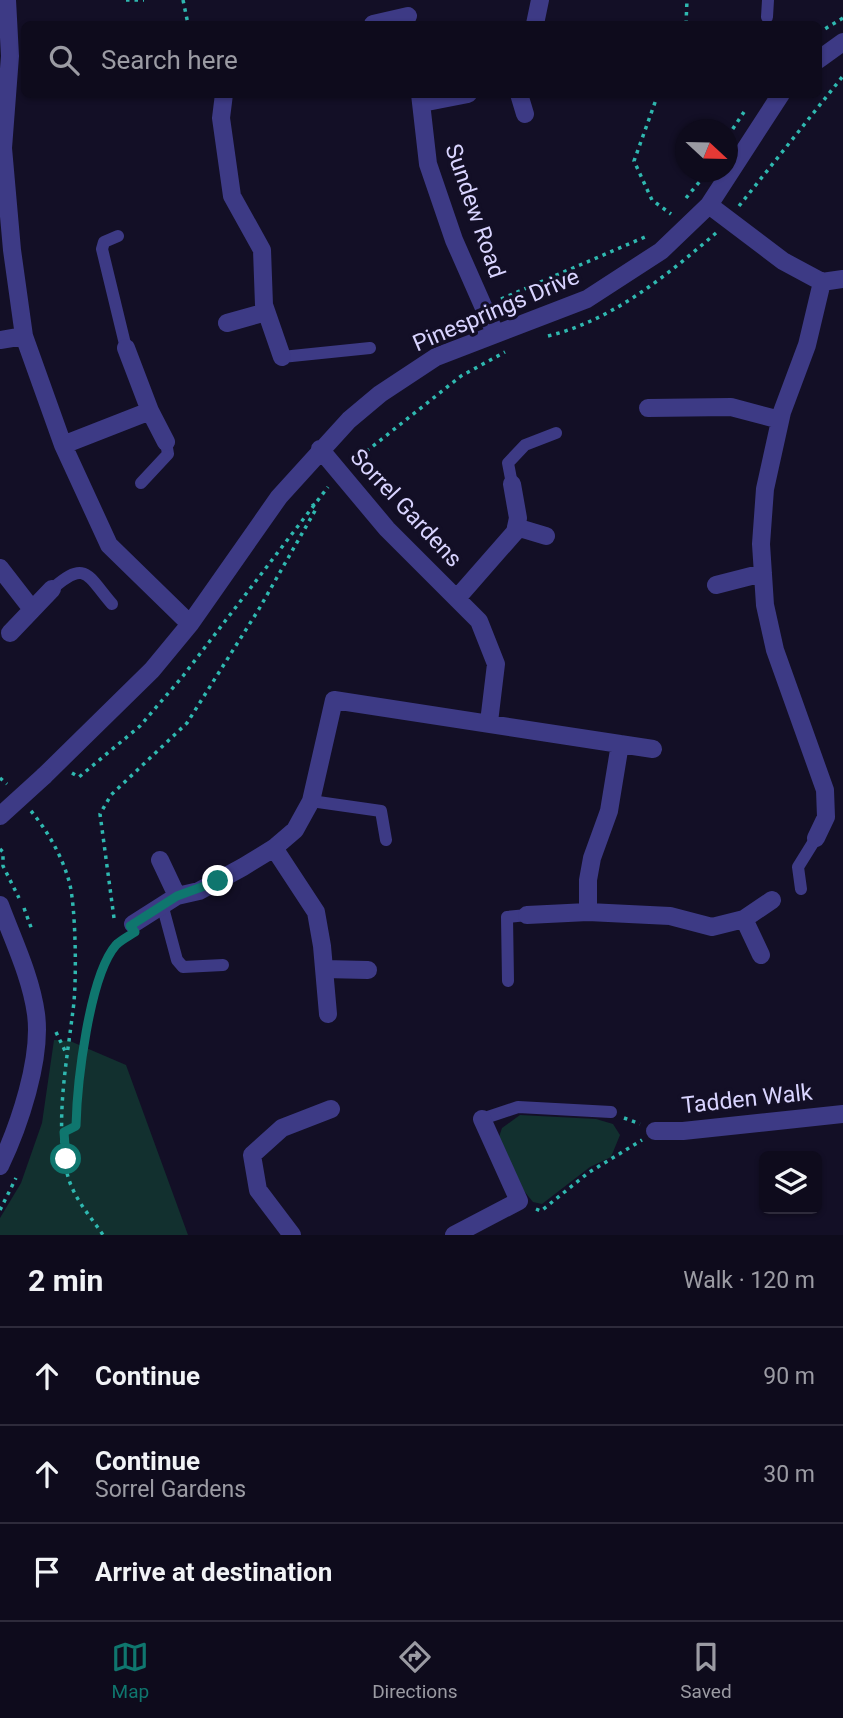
<!DOCTYPE html>
<html lang="en">
<head>
<meta charset="utf-8">
<style>
	body { margin:0; font-family:Roboto,sans-serif; background:#171425; color:#f1f3f6 }
	.controls { position:absolute; right:21px; bottom:21px; display:grid; overflow:hidden; border-radius:10px; box-shadow:0 2px 5px #0004 }
	.controls button { width:63px; height:63px; display:grid; place-items:center; padding:0; border:0; border-bottom:2px solid #2e2b3b; background:#0e0b1c; color:#f1f3f6; font:35px sans-serif }
	.compass { position:absolute; left:675px; top:119px; width:63px; height:63px; border-radius:50%; background:#0e0b1c; box-shadow:0 2px 5px #0004; rotate:112deg }
	.stop { position:absolute; width:21px; height:21px; margin:-16px; border:5px solid #0f766e; border-radius:50%; background:#fff }
	.stop.end { background:#0f766e; border-color:#fff; box-shadow:0 2px 7px #0008 }
	.list { margin:0; padding:0; list-style:none }
	h2 { display:flex; justify-content:space-between; align-items:center; height:91px; margin:0; padding:0 28px; font-size:30px }
	h2 small { font-size:23px; font-weight:400; color:#9b9ba3 }
	.list li { display:grid; grid-template-columns:46px 1fr auto; gap:21px; align-items:center; box-sizing:border-box; height:98px; padding:0 28px; border-top:2px solid #2e2b3b }
	.list b { display:block; font-size:26px; white-space:nowrap }
	.list p { margin:0; font-size:23px; white-space:nowrap; color:#9b9ba3 }
	.list em { font-size:23px; font-style:normal; color:#9b9ba3 }
	.icon { flex:none; width:38px; height:38px; fill:none; stroke:currentColor; stroke-width:2; stroke-linecap:round; stroke-linejoin:round }
	.map { position:relative; flex:none; width:843px; height:1235px; overflow:hidden }
	.search { position:absolute; background:#0e0b1c; box-shadow:0 2px 5px #0004; left:21px; right:21px; top:21px; height:77px; display:flex; align-items:center; gap:18px; box-sizing:border-box; padding:0 24px; border-radius:10px; color:#9b9ba3; font-size:26px }
	.sheet { height:385px; background:#0e0b1c }
	nav { display:flex; justify-content:space-around; align-items:center; box-sizing:border-box; height:98px; border-top:2px solid #2e2b3b; background:#0e0b1c; font-size:19px; color:#9b9ba3 }
	nav a { display:grid; justify-items:center; gap:4px }
	nav .on { color:#0f766e }
	.map>svg:first-child { display:block }
	.green { fill:#12302f }
	.lines { fill:none; stroke-linecap:round; stroke-linejoin:round }
	.path { stroke:#2fb8b0; stroke-width:3.5; stroke-dasharray:3.5 5; stroke-linecap:butt }
	.service { stroke:#3d3a85; stroke-width:12 }
	.minor { stroke:#3d3a85; stroke-width:18 }
	.minor-bridge { stroke:#3d3a85; stroke-width:18 }
	.route { stroke:#0f766e; stroke-width:9 }
	.labels { text-anchor:middle; dominant-baseline:central; stroke-width:7; stroke-linejoin:round; paint-order:stroke }
	.street-label { font-size:23px; fill:#d9d4ff; stroke:#130f26 }
</style>
</head>
<body>
<div class="map">
<svg width="843" height="1235" viewBox="0 0 843 1235">
	<rect width="100%" height="100%" fill="#130f26"/>
	<path class="green" d="M 54,1040 L 70,1041 L 126,1065 L 188,1235 L 0,1235 L 0,1218 L 21,1183 L 42,1123 Z
		M 520,1115 L 596,1119 L 613,1124 L 620,1135 L 611,1157 L 590,1167 L 542,1204 L 533,1202 L 524,1191 L 499,1137 L 502,1128 Z"/>
	<g class="lines">
		<path class="path" d="M 126,0 L 144,0
			M 183,0 L 188,24
			M 686,24 L 687,0
			M 818,33 L 843,18
			M 658,94 L 634,161 L 652,200 L 671,214
			M 728,136 L 744,112
			M 686,198 L 701,180
			M 739,206 L 843,76
			M 501,299 L 645,237
			M 548,336 C 613,320 666,276 716,233
			M 353,462 L 461,376 L 505,352
			M 72,773 L 79,777 L 140,726 L 183,676 L 328,487
			M 0,778 L 7,784
			M 31,811 C 47,830 62,856 69,881 C 76,905 77,984 73,1010 C 67,1061 53,1130 69,1180 C 76,1201 91,1217 103,1235
			M 0,849 L 3,852 L 3,866 L 19,898
			M 24,908 L 32,930
			M 114,918 L 100,814 L 111,795 L 187,723 L 259,609 L 316,509 L 312,503
			M 116,944 L 117,936
			M 56,1032 L 66,1053
			M 624,1118 L 640,1124
			M 64,1132 L 76,1126 C 77,1084 89,963 124,939
			M 536,1209 L 541,1211 L 588,1173 L 642,1140
			M 0,1210 L 16,1178"/>
		<path class="service" d="M 767,17 L 768,0
			M 118,236 L 104,242 L 102,249 L 126,348
			M 282,357 L 370,348
			M 141,483 L 168,454 L 166,442
			M 512,484 L 508,463 L 525,445 L 556,433
			M 52,589 C 86,559 87,575 112,604
			M 311,801 L 381,811 L 386,840
			M 801,889 L 798,867 L 816,838
			M 162,904 L 177,960 L 183,967 L 223,965
			M 508,981 L 507,917 L 527,915
			M 482,1119 L 518,1107 L 611,1112"/>
		<path class="minor" d="M 7,0 L 10,56 L 3,148 L 12,250 L 24,336 L 63,445 L 109,545 L 190,624
			M 373,24 L 408,16
			M 535,24 L 540,0
			M 818,60 L 843,42
			M 224,94 L 221,118 L 232,196 L 262,250 L 264,305 L 282,357
			M 420,94 L 428,164 L 454,240 L 495,333
			M 519,94 L 525,114
			M 422,103 L 468,94
			M 709,205 L 783,261 L 822,282 L 843,279
			M 227,323 L 266,312
			M 0,340 L 24,336
			M 126,348 L 150,411 L 166,442
			M 648,408 L 731,407 L 780,420
			M 63,445 L 150,411
			M 320,449 L 387,529 L 479,621 L 496,664 L 489,722
			M 516,527 L 546,536
			M 0,568 L 31,608
			M 716,585 L 763,573
			M 458,597 L 515,532 L 518,518 L 512,484
			M 10,633 L 52,589
			M 620,744 L 653,749
			M 44,776 L 152,670 L 190,624 L 279,497 L 349,420 L 380,394 L 436,357 L 587,299 L 661,251 L 709,205 L 781,94
			M 816,838 L 826,817 L 825,790 L 775,650 L 765,605 L 761,544 L 765,489 L 782,412 L 807,345 L 822,282
			M 274,848 L 316,912 L 322,946 L 328,1014
			M 160,860 L 177,896
			M 0,905 C 13,940 31,977 36,1014 C 42,1059 19,1126 0,1166
			M 527,915 L 588,912
			M 744,919 L 761,955
			M 133,924 L 177,896 L 199,891 L 243,867 L 274,848 L 295,830 L 311,801 L 334,700 L 620,744 L 609,811 L 592,858 L 588,880 L 588,912 L 670,916 L 712,927 L 744,919 L 772,900
			M 324,969 L 368,970
			M 655,1131 L 683,1131 L 843,1114
			M 292,1235 L 258,1190 L 252,1155 L 282,1128 L 331,1109
			M 454,1235 L 519,1201 L 482,1119"/>
		<path class="minor-bridge" d="M 0,816 L 44,776"/>
	</g>
	<g class="lines">
		<path class="route" d="M 66,1159 L 64,1132 L 76,1126 C 77,1084 89,976 116,945 C 121,940 129,936 135,932 L 130,926 L 177,896 L 218,881"/>
	</g>
	<g class="labels">
		<g class="street-label">
			<text transform="translate(475 211) rotate(71)">Sundew Road</text>
			<text transform="translate(496 310) rotate(-23)">Pinesprings Drive</text>
			<text transform="translate(406 508) rotate(47)">Sorrel Gardens</text>
			<text transform="translate(747 1099) rotate(-6)">Tadden Walk</text>
		</g>
	</g>
</svg>
<div class="controls">
<button><svg class="icon" aria-label="layers" viewBox="0 0 24 24"><path d="M12 4l9 5-9 5-9-5zM3 14l9 5 9-5"/></svg></button>
</div>
<svg class="compass" viewBox="-18 -18 36 36"><path d="M0-13l5 13h-10z" fill="#e53935"/><path d="M0 13l5-13h-10z" fill="#9b9ba3"/></svg>
<div class="stop" style="left:66px;top:1159px"></div>
<div class="stop end" style="left:218px;top:881px"></div>
<div class="search"><svg class="icon" aria-label="search" viewBox="0 0 24 24"><circle cx="10" cy="10" r="6"/><path d="M15 15l6 6"/></svg>Search here</div>
</div>
<section class="sheet">
<h2>2 min<small>Walk · 120 m</small></h2>
<ul class="list">
<li><svg class="icon" aria-label="ahead" viewBox="0 0 24 24"><path d="M12 20V5M6 11l6-6 6 6"/></svg><div><b>Continue</b></div><em>90 m</em></li>
<li><svg class="icon" aria-label="ahead" viewBox="0 0 24 24"><path d="M12 20V5M6 11l6-6 6 6"/></svg><div><b>Continue</b><p>Sorrel Gardens</p></div><em>30 m</em></li>
<li><svg class="icon" aria-label="arrive" viewBox="0 0 24 24"><path d="M6 21V4h12l-3 4 3 4H6"/></svg><div><b>Arrive at destination</b></div></li>
</ul>
</section>
<nav>
<a class="on"><svg class="icon" aria-label="map" viewBox="0 0 24 24"><path d="M3 6l6-2 6 2 6-2v14l-6 2-6-2-6 2zM9 4v14M15 6v14"/></svg>Map</a>
<a><svg class="icon" aria-label="directions" viewBox="0 0 24 24"><path d="M12 3l9 9-9 9-9-9zM9 14v-3h6M13 9l2 2-2 2"/></svg>Directions</a>
<a><svg class="icon" aria-label="saved" viewBox="0 0 24 24"><path d="M7 4h10v16l-5-4-5 4z"/></svg>Saved</a>
</nav>
</body>
</html>
